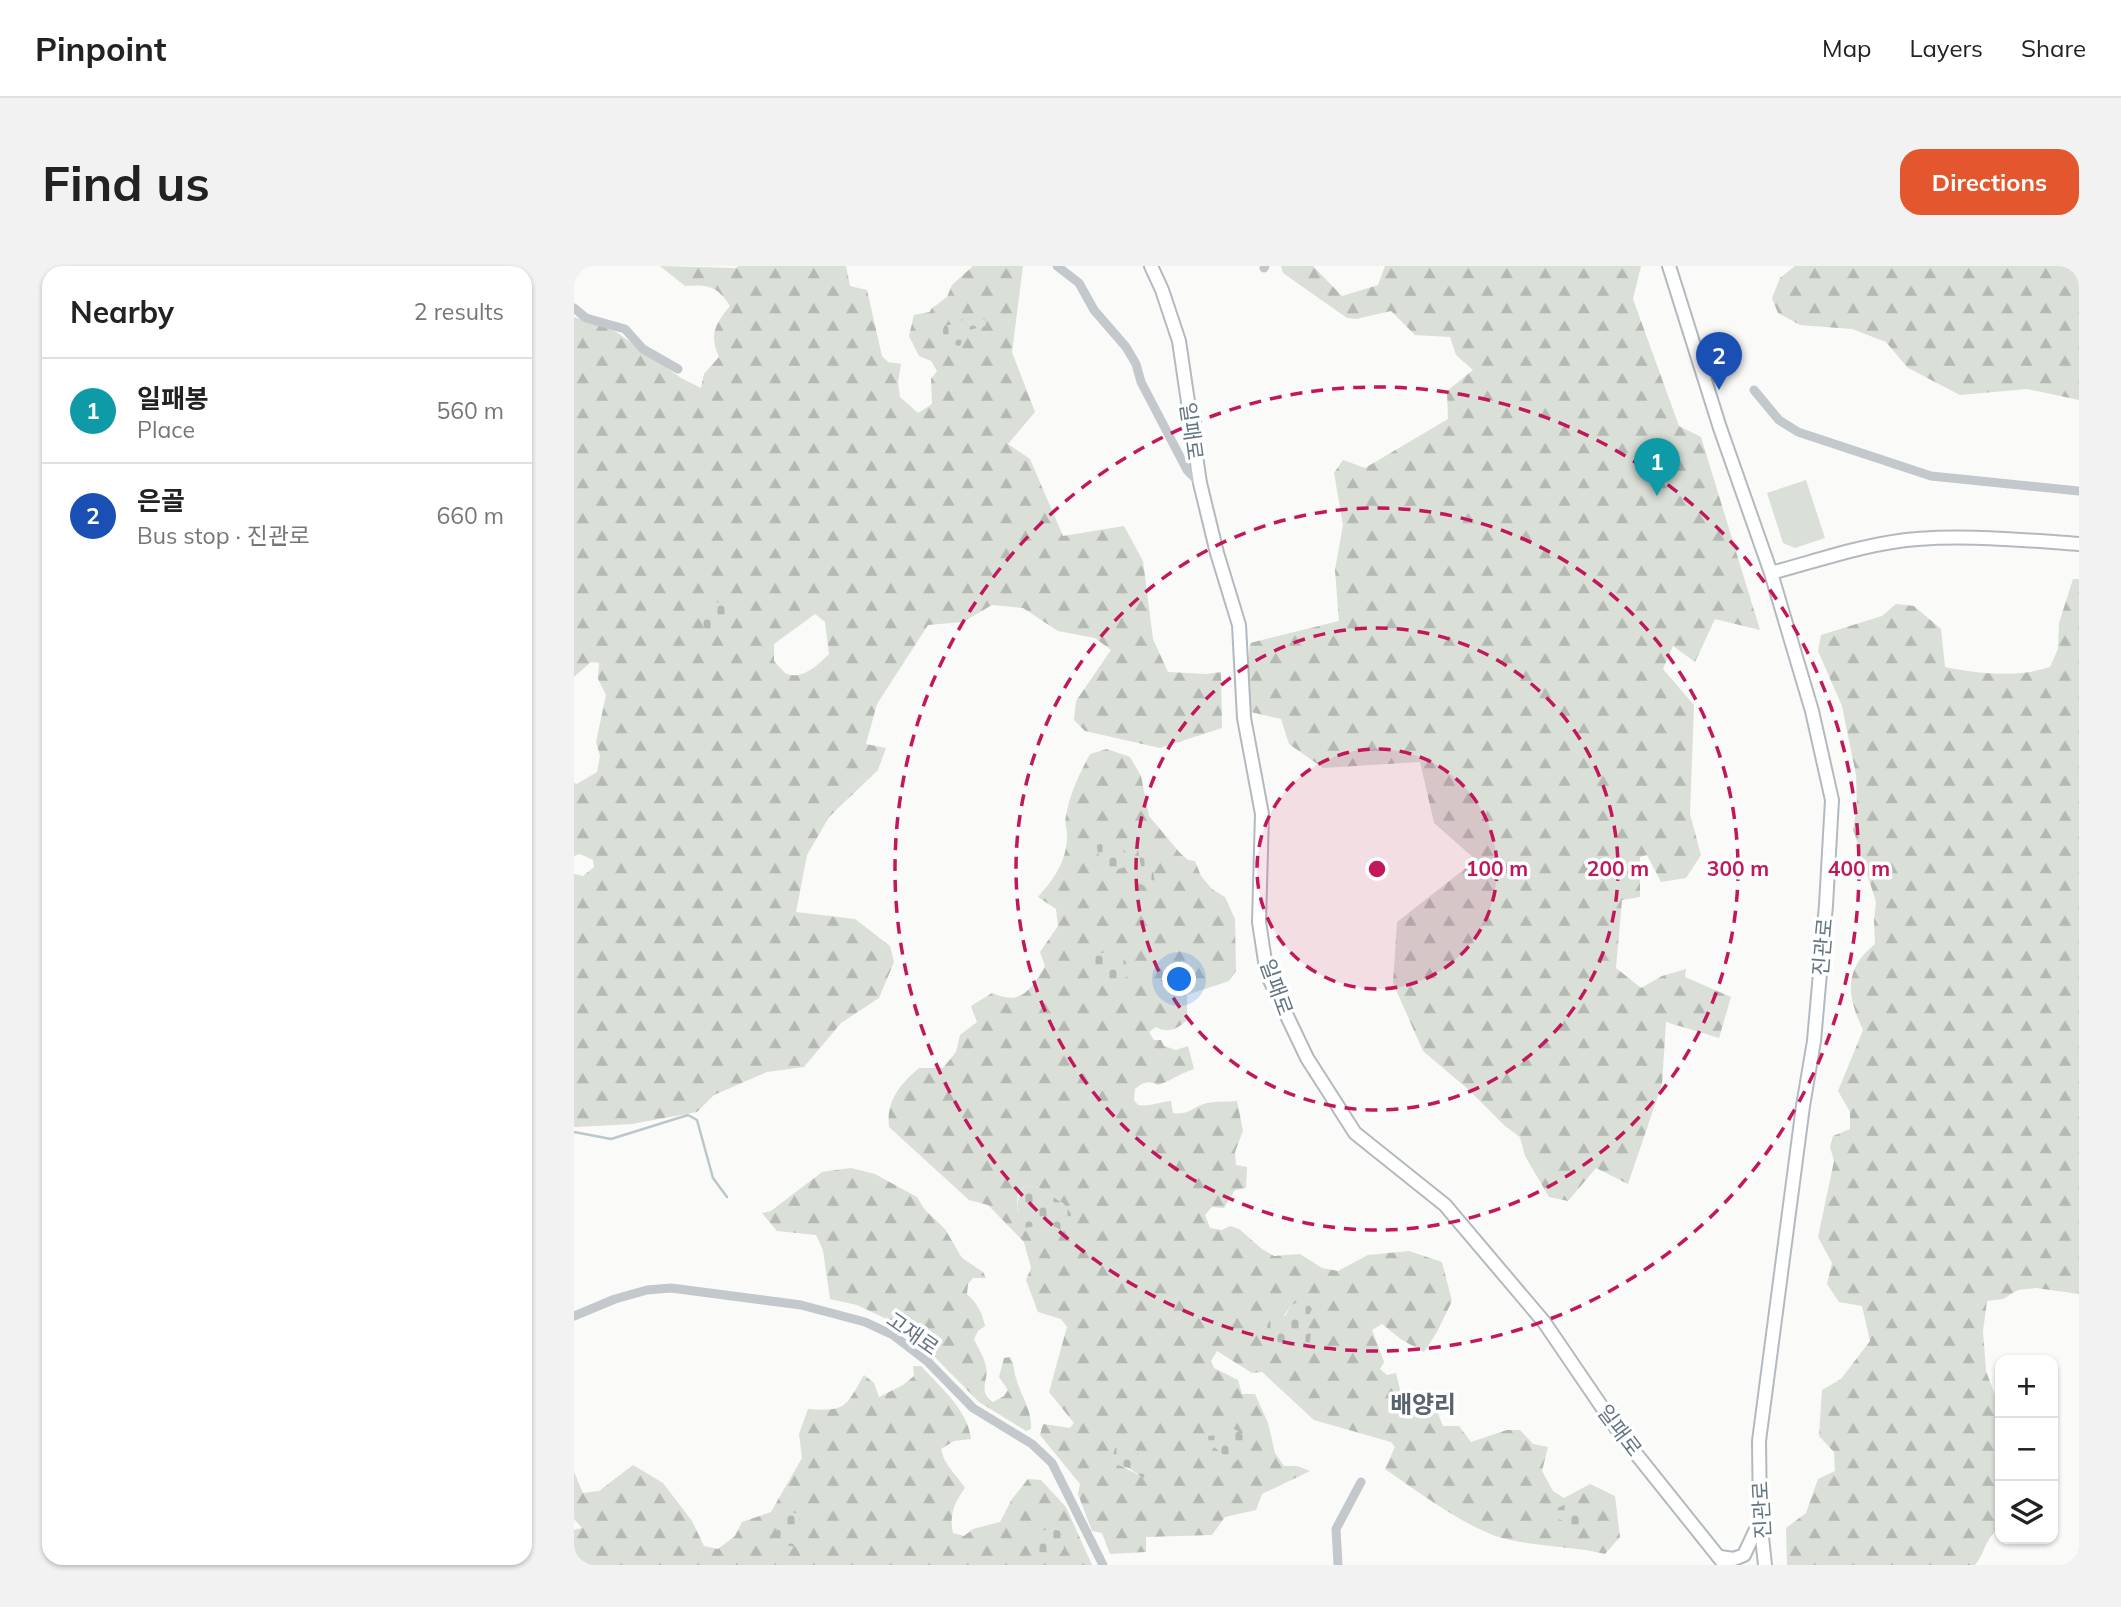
<!DOCTYPE html>
<html lang="en">
<head>
<meta charset="utf-8">
<style>
	body { margin:0; font-family:Mulish,"Noto Sans KR",sans-serif; background:#f2f2f2; color:#222 }
	.controls { position:absolute; right:21px; bottom:21px; display:grid; overflow:hidden; border-radius:14px; box-shadow:0 2px 5px #0004 }
	.controls button { width:63px; height:63px; display:grid; place-items:center; padding:0; border:0; border-bottom:2px solid #e0e0e0; background:#fff; color:#222; font:35px sans-serif }
	.you { position:absolute; left:606px; top:714px; width:24px; height:24px; margin:-18px; border:5px solid #fff; border-radius:50%; background:#1a73e8; box-shadow:0 0 0 10px #1a73e833 }
	.badge { display:grid; place-items:center; width:46px; height:46px; border-radius:50%; background:#e4572e; color:#fff; font-size:23px; font-weight:700 }
	.pin { position:absolute; translate:-50% -58px; filter:drop-shadow(0 2px 4px #0008) }
	.pin::after { content:''; position:absolute; top:37px; width:24px; height:21px; background:inherit; clip-path:polygon(0 0,100% 0,50% 100%) }
	.list { margin:0; padding:0; list-style:none }
	h2 { display:flex; justify-content:space-between; align-items:center; height:91px; margin:0; padding:0 28px; font-size:30px }
	h2 small { font-size:23px; font-weight:400; color:#767676 }
	.list li { display:grid; grid-template-columns:46px 1fr auto; gap:21px; align-items:center; box-sizing:border-box; height:105px; padding:0 28px; border-top:2px solid #e0e0e0 }
	.list b { display:block; font-size:26px; white-space:nowrap }
	.list p { margin:0; font-size:23px; white-space:nowrap; color:#767676 }
	.list em { font-size:23px; font-style:normal; color:#767676 }
	.icon { flex:none; width:38px; height:38px; fill:none; stroke:currentColor; stroke-width:2; stroke-linecap:round; stroke-linejoin:round }
	.map { position:relative; flex:none; width:1505px; height:1299px; overflow:hidden; border-radius:21px }
	header { display:flex; align-items:center; gap:42px; box-sizing:border-box; height:98px; padding:0 35px; background:#fff; border-bottom:2px solid #e0e0e0 }
	header strong { font-size:33px }
	nav { display:flex; gap:38px; margin-inline-start:auto; font-size:24px }
	.intro { display:flex; align-items:center; justify-content:space-between; box-sizing:border-box; height:168px; padding:0 42px }
	h1 { margin:0; font-size:49px }
	.button { padding:18px 32px; border-radius:21px; background:#e4572e; color:#fff; font-size:24px; font-weight:700 }
	main { display:flex; gap:42px; padding:0 42px }
	aside { flex:1; background:#fff; border-radius:21px; box-shadow:0 2px 5px #0004 }
	.map>svg:first-child { display:block }
	.green { fill:#dadfd7 }
	.forest { fill:url(#forest-firs); fill-rule:evenodd }
	.cemetery { fill:url(#cemetery-stones) }
	.lines { fill:none; stroke-linecap:round; stroke-linejoin:round }
	.stream { stroke:#bbc7cb; stroke-width:2.5 }
	.secondary-casing { stroke:#b3babf; stroke-width:16 }
	.street { stroke:#c3c8cc; stroke-width:9 }
	.secondary { stroke:#fff; stroke-width:12 }
	.ring { fill:none; stroke:#c2185b; stroke-width:3.5; stroke-dasharray:12 9 }
	.labels { text-anchor:middle; dominant-baseline:central; stroke-width:7; stroke-linejoin:round; paint-order:stroke }
	.street-label { font-size:21px; fill:#657683; stroke:#fff }
	.quarter-label { font-size:24px; font-weight:bold; fill:#57646e; stroke:#fff }
	.centre { fill:#c2185b; stroke:#fff; stroke-width:3.5 }
	.ring-label { font-size:21px; text-anchor:middle; font-weight:bold; fill:#c2185b; stroke:#fff; stroke-width:7; stroke-linejoin:round; paint-order:stroke }
</style>
</head>
<body>
<header>
<strong>Pinpoint</strong>
<nav><a>Map</a><a>Layers</a><a>Share</a></nav>
</header>
<div class="intro"><h1>Find us</h1><a class="button">Directions</a></div>
<main>
<aside>
<h2>Nearby<small>2 results</small></h2>
<ul class="list">
<li><span class="badge" style="background:#0f9aa8">1</span><div><b>일패봉</b><p>Place</p></div><em>560 m</em></li>
<li><span class="badge" style="background:#1a4fb4">2</span><div><b>은골</b><p>Bus stop · 진관로</p></div><em>660 m</em></li>
</ul>
</aside>
<div class="map">
<svg width="1505" height="1299" viewBox="0 0 1505 1299">
	<defs>
		<pattern id="forest-firs" width="22" height="20" patternUnits="userSpaceOnUse" patternTransform="scale(1.75)"><rect width="22" height="20" fill="#dadfd7"/><path d="M5 1l3.5 6h-7zM16 11l3.5 6h-7z" fill="#b4b9b4"/></pattern>
		<pattern id="cemetery-stones" width="16" height="16" patternUnits="userSpaceOnUse" patternTransform="scale(1.75)"><rect width="16" height="16" fill="#dadfd7"/><path d="M2 7V4a2 2 0 0 1 4 0v3zM10 15v-3a2 2 0 0 1 4 0v3z" fill="#b4b9b4"/></pattern>
	</defs>
	<rect width="100%" height="100%" fill="#fafaf8"/>
	<path class="green" d="M 1232,214 L 1251,272 L 1221,282 L 1209,277 L 1193,227 Z"/>
	<path class="forest" d="M 86,0 L 161,2 L 165,0 L 272,0 L 276,20 L 293,24 L 308,90 L 314,96 L 327,98 L 324,116 L 326,131 L 344,147 L 358,138 L 357,113 L 363,105 L 357,95 L 345,90 L 335,70 L 340,49 L 356,46 L 357,43 L 373,31 L 378,19 L 399,0 L 449,0 L 438,86 L 461,146 L 434,178 L 456,193 L 489,270 L 550,260 L 569,295 L 579,373 L 594,406 L 633,408 L 647,406 L 648,462 L 586,482 L 511,465 L 500,454 L 502,435 L 537,384 L 521,372 L 484,365 L 449,342 L 418,339 L 389,356 L 354,359 L 303,438 L 292,478 L 312,482 L 304,504 L 255,551 L 233,589 L 222,646 L 281,653 L 316,680 L 320,696 L 305,732 L 267,757 L 230,801 L 193,806 L 140,829 L 123,846 L 58,858 L 0,861 L 0,608 L 9,610 L 20,601 L 19,594 L 6,588 L 0,590 L 0,517 L 3,518 L 23,506 L 26,490 L 22,476 L 32,429 L 24,413 L 25,397 L 17,396 L 0,411 L 0,51 L 38,63 L 107,112 L 127,122 L 130,108 L 145,91 C 135,69 141,58 156,40 C 144,20 134,18 111,20 ZM 241,348 L 251,356 L 255,388 C 245,398 229,414 213,408 C 209,406 204,399 200,395 L 200,378 Z
		M 707,0 L 739,0 L 768,30 L 804,19 L 811,0 L 1067,0 L 1059,33 L 1105,160 L 1127,171 L 1186,364 L 1141,353 L 1121,396 L 1099,380 L 1089,403 L 1120,439 L 1116,548 L 1127,589 L 1112,612 L 1087,616 L 1073,589 L 1066,591 L 1066,631 L 1048,634 L 1042,702 L 1067,722 L 1088,710 L 1112,703 L 1111,711 L 1157,731 L 1145,772 L 1092,756 L 1088,818 L 1054,918 L 1022,902 L 994,935 L 975,931 L 951,890 L 946,871 L 931,860 L 895,824 L 849,785 L 819,717 L 823,656 L 902,594 L 860,557 L 846,496 L 749,502 L 715,478 L 707,453 L 677,446 L 673,412 L 676,377 L 765,355 L 761,304 L 769,259 L 760,207 L 769,194 L 791,202 L 874,153 L 873,125 L 899,104 L 882,89 L 876,71 L 841,69 L 817,45 L 782,53 L 773,52 L 709,7 Z
		M 1221,0 L 1505,0 L 1505,134 L 1453,123 L 1386,129 L 1334,102 L 1312,76 L 1278,63 L 1226,59 L 1204,47 L 1198,32 L 1206,12 Z
		M 1499,313 L 1505,313 L 1505,1028 L 1462,1022 L 1444,1024 L 1429,1033 L 1413,1035 L 1409,1065 L 1412,1105 L 1426,1142 L 1426,1263 C 1410,1272 1412,1286 1401,1299 L 1213,1299 L 1212,1262 L 1232,1247 L 1244,1213 L 1261,1205 L 1260,1186 L 1245,1170 L 1248,1124 L 1267,1113 L 1296,1075 L 1288,1040 L 1265,1036 L 1253,1018 L 1258,997 L 1244,971 L 1260,895 L 1256,881 L 1259,870 L 1276,863 L 1276,846 L 1264,825 L 1289,764 C 1273,729 1269,704 1301,678 L 1300,654 L 1302,636 L 1279,563 L 1283,540 L 1282,509 L 1268,440 L 1244,385 L 1247,369 L 1308,350 L 1322,338 L 1340,340 L 1367,363 L 1371,401 C 1405,408 1443,412 1476,401 L 1484,383 L 1485,357 Z
		M 533,483 L 556,491 L 567,510 L 575,550 L 606,587 L 614,594 L 621,595 L 627,610 L 638,623 L 651,631 L 661,653 L 662,705 L 655,715 L 613,729 L 613,754 C 603,763 594,768 582,761 L 575,766 L 580,774 L 587,774 L 590,780 L 602,784 L 614,780 L 620,803 C 606,807 597,815 584,819 C 575,814 569,816 561,823 L 560,834 L 564,839 C 575,841 586,836 597,835 L 599,847 C 614,850 620,840 633,837 C 642,835 653,836 663,835 L 669,865 L 661,886 L 662,899 L 673,901 L 672,922 L 661,924 L 650,942 L 638,941 L 631,949 L 636,962 L 648,964 L 656,960 L 665,963 L 688,983 L 700,990 L 726,988 L 748,1002 L 764,1005 L 794,989 L 835,985 L 868,996 L 878,1035 L 863,1066 L 850,1086 L 828,1074 L 808,1058 L 798,1064 L 810,1096 L 806,1103 L 813,1109 L 822,1107 L 827,1128 L 863,1145 L 869,1160 L 885,1160 L 897,1176 L 933,1164 L 946,1164 L 959,1178 L 974,1181 L 968,1205 L 979,1225 L 990,1232 L 1016,1218 L 1041,1230 L 1046,1271 L 1031,1288 C 997,1280 962,1281 928,1272 C 891,1261 843,1225 811,1203 L 821,1181 L 817,1176 L 740,1154 L 688,1106 L 678,1107 L 643,1085 L 637,1095 L 640,1102 L 664,1114 L 668,1128 L 681,1128 L 694,1157 L 701,1187 L 710,1200 L 723,1200 L 736,1205 L 688,1228 L 682,1244 L 651,1251 L 638,1269 L 572,1271 L 572,1286 L 536,1288 L 528,1267 L 518,1265 L 504,1228 L 506,1218 L 466,1169 L 469,1158 L 496,1162 L 500,1157 L 475,1126 L 493,1061 L 487,1053 L 464,1046 L 452,1014 L 457,1002 L 450,976 L 414,939 L 395,934 L 315,861 C 312,835 326,818 345,802 L 369,802 L 382,786 L 386,769 L 403,756 L 397,740 L 418,727 C 447,740 457,724 471,700 L 466,686 L 484,660 L 482,643 L 464,631 C 479,614 492,597 493,572 C 494,565 490,558 492,550 C 496,527 505,509 516,488 ZM 462,920 L 490,938 L 487,964 L 444,946 L 443,930 L 450,921 ZM 717,1039 L 731,1049 L 726,1051 L 725,1059 L 729,1063 L 726,1085 L 718,1075 L 705,1085 L 696,1075 L 697,1069 ZM 541,1182 L 564,1186 L 568,1192 L 569,1212 C 559,1205 544,1200 538,1192 Z
		M 277,902 L 301,908 L 343,931 L 351,944 L 371,963 L 388,992 L 409,1006 L 412,1012 L 399,1012 L 394,1018 L 393,1028 C 403,1037 408,1046 411,1060 L 404,1065 L 400,1073 C 404,1082 410,1091 412,1100 C 415,1115 403,1126 419,1136 L 430,1130 L 434,1124 L 425,1111 L 430,1092 L 436,1091 C 441,1099 439,1104 442,1112 C 447,1131 458,1142 457,1163 L 452,1165 L 405,1136 L 350,1080 L 319,1056 L 283,1039 L 256,1033 L 249,984 L 242,969 L 203,965 L 188,947 L 197,945 L 248,906 Z
		M 339,1100 L 347,1100 C 366,1121 394,1144 397,1173 L 380,1175 L 367,1183 C 370,1199 382,1208 391,1222 C 380,1237 375,1249 379,1267 L 390,1270 L 399,1263 L 426,1256 L 438,1233 L 454,1213 L 467,1214 L 492,1241 L 518,1299 L 0,1299 L 0,1264 L 8,1262 L 0,1253 L 0,1206 L 9,1227 L 25,1225 L 59,1199 L 89,1217 L 118,1255 L 130,1280 L 144,1283 L 161,1270 L 168,1256 L 197,1246 L 228,1192 L 225,1168 L 234,1143 C 273,1146 272,1140 290,1109 L 300,1117 L 305,1131 L 329,1119 L 340,1110 Z"/>
	<path class="cemetery" d="M 393,50 L 405,50 L 413,55 L 411,60 L 391,65 L 386,80 L 374,78 L 369,67 L 370,60 L 381,58 Z
		M 142,336 L 158,339 L 158,351 L 148,365 L 133,368 C 127,356 128,350 134,338 Z
		M 532,576 L 544,579 L 554,588 L 555,598 C 539,611 523,598 523,579 Z
		M 571,576 C 577,585 579,606 581,617 L 577,623 L 562,616 L 563,605 L 567,601 L 564,583 L 566,577 Z
		M 531,686 L 544,687 C 555,698 560,708 545,718 L 537,716 L 518,698 L 520,690 Z
		M 462,920 L 490,938 L 497,948 L 495,958 L 487,964 L 474,958 L 450,962 C 444,946 440,935 450,921 Z
		M 725,1036 L 733,1036 L 738,1043 L 735,1049 L 726,1051 L 726,1059 L 737,1067 L 735,1084 L 732,1088 L 726,1085 L 718,1075 L 705,1085 L 698,1085 L 693,1060 L 697,1052 L 711,1050 L 717,1039 Z
		M 655,1162 C 668,1164 671,1171 674,1183 L 661,1197 C 651,1192 645,1183 635,1178 L 634,1170 L 648,1169 Z
		M 549,1179 L 557,1179 L 575,1199 L 576,1206 L 569,1212 L 555,1202 L 543,1199 L 538,1192 L 541,1182 Z
		M 994,1237 C 1007,1239 1011,1241 1015,1253 L 1011,1260 L 996,1259 L 985,1253 L 984,1242 Z
		M 210,1244 L 224,1248 C 228,1261 230,1270 221,1281 L 209,1278 L 202,1262 L 203,1249 Z
		M 477,1263 L 486,1265 L 490,1282 L 485,1290 L 466,1291 L 458,1278 L 467,1265 Z"/>
	<g class="lines">
		<path class="stream" d="M 0,866 L 37,873 L 114,849 L 123,854 L 139,912 L 153,931"/>
		<g class="secondary-casing">
			<path id="secondary" d="M 577,0 L 588,24 L 605,75 L 626,217 L 643,287 L 665,359 L 670,452 L 688,548 L 685,656 L 693,708 L 733,792 L 781,867 L 871,939 L 970,1056 L 1047,1169 L 1151,1299
				M 1095,0 L 1146,162 L 1197,307 L 1238,445 L 1258,534 L 1252,639 L 1240,775 L 1229,840 L 1185,1175 L 1186,1253 L 1191,1299
				M 1197,307 C 1246,294 1293,277 1343,273 C 1397,269 1451,274 1505,278
				M 1146,1291 L 1160,1293 L 1170,1289 L 1185,1257"/>
		</g>
		<path class="street" d="M 483,0 L 505,17 L 520,44 L 552,81 L 562,98 L 567,116 L 613,204 L 626,217
			M 690,2 L 691,0
			M 0,42 L 12,52 L 51,63 L 69,83 L 104,103
			M 1180,124 L 1205,154 L 1224,166 L 1357,210 L 1505,225
			M 0,1050 L 41,1033 L 73,1024 L 97,1022 L 227,1039 L 291,1056 L 319,1069 L 354,1096 L 399,1142 L 458,1178 L 478,1197 L 529,1299
			M 764,1299 L 762,1263 L 787,1216"/>
		<use href="#secondary" class="secondary"/>
	</g>
	<circle cx="803" cy="603" r="120" fill="#c2185b" fill-opacity=".12"/>
	<g class="ring">
		<circle cx="803" cy="603" r="120"/>
		<circle cx="803" cy="603" r="241"/>
		<circle cx="803" cy="603" r="361"/>
		<circle cx="803" cy="603" r="482"/>
	</g>
	<g class="labels">
		<g class="street-label">
			<text transform="translate(618 165) rotate(82)">일패로</text>
			<text transform="translate(1248 681) rotate(-85)">진관로</text>
			<text transform="translate(703 721) rotate(70)">일패로</text>
			<text transform="translate(339 1067) rotate(35)">고재로</text>
			<text transform="translate(1046 1164) rotate(53)">일패로</text>
			<text transform="translate(1187 1244) rotate(-93)">진관로</text>
		</g>
		<g class="quarter-label">
			<text x="849" y="1138">배양리</text>
		</g>
	</g>
	<circle cx="803" cy="603" r="10" class="centre"/>
	<g class="ring-label">
		<text x="923" y="610">100 m</text>
		<text x="1044" y="610">200 m</text>
		<text x="1164" y="610">300 m</text>
		<text x="1285" y="610">400 m</text>
	</g>
</svg>
<div class="controls">
<button>+</button>
<button>−</button>
<button><svg class="icon" aria-label="layers" viewBox="0 0 24 24"><path d="M12 4l9 5-9 5-9-5zM3 14l9 5 9-5"/></svg></button>
</div>
<div class="you"></div>
<div class="pin badge" style="left:1083px;top:230px;background:#0f9aa8">1</div>
<div class="pin badge" style="left:1145px;top:124px;background:#1a4fb4">2</div>
</div>
</main>
</body>
</html>
